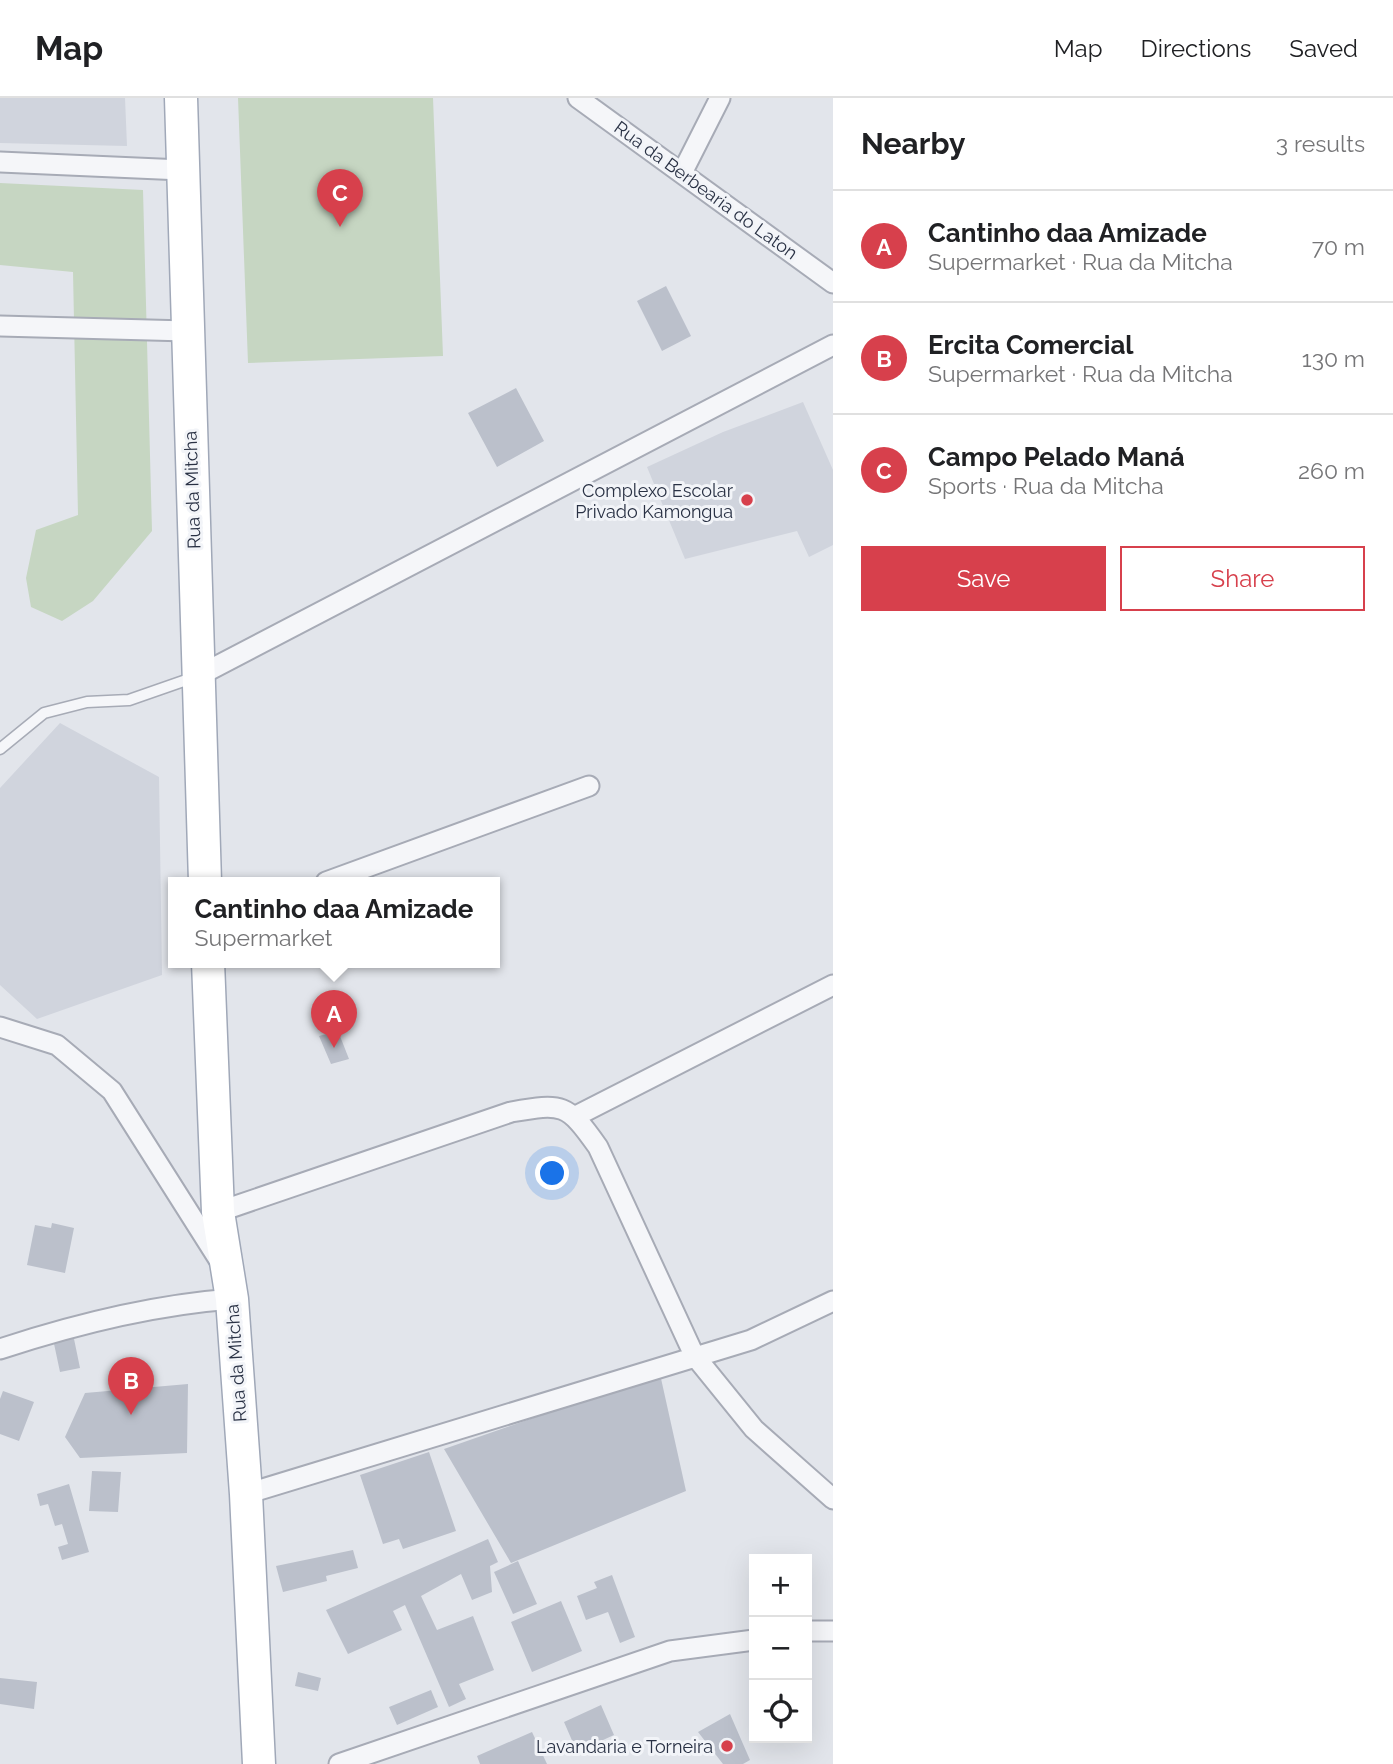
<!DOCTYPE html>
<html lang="en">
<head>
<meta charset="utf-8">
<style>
	body { margin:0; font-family:Raleway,sans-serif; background:#f6f6f6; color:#202124 }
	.controls { position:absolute; right:21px; bottom:21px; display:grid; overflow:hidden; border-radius:0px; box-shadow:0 7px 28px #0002 }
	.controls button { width:63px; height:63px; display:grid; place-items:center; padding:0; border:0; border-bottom:2px solid #e0e0e0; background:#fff; color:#202124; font:35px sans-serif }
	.you { position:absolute; left:553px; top:1076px; width:24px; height:24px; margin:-18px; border:5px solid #fff; border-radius:50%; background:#1a73e8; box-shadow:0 0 0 10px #1a73e833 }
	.badge { display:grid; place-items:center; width:46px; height:46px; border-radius:50%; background:#d7404c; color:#fff; font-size:23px; font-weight:700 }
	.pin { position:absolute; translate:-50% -58px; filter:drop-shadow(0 2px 4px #0008) }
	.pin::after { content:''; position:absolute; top:37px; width:24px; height:21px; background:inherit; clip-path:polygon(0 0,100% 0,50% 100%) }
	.popup { position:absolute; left:168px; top:779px; width:332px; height:91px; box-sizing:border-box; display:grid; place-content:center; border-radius:0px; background:#fff; filter:drop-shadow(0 2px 5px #0005); font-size:23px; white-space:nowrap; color:#757577 }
	.popup b { font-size:26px; color:#202124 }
	.popup::after { content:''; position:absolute; left:50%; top:100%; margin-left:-14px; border:14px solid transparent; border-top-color:#fff }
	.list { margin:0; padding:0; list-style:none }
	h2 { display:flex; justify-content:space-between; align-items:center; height:91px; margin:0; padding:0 28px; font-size:30px }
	h2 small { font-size:23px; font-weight:400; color:#757577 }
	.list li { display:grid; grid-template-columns:46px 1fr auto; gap:21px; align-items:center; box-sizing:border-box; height:112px; padding:0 28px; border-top:2px solid #e0e0e0 }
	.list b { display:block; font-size:26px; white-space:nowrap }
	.list p { margin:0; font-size:23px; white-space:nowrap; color:#757577 }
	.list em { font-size:23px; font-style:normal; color:#757577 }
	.actions { display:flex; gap:14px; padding:21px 28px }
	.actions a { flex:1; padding:16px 0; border:2px solid #d7404c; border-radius:0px; text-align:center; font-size:24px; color:#d7404c }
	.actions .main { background:#d7404c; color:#fff }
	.icon { flex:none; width:38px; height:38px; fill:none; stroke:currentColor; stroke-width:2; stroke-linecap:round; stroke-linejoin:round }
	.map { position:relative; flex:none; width:833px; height:1666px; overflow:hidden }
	header { display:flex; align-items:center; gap:42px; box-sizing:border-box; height:98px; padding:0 35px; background:#fff; border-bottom:2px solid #e0e0e0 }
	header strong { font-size:33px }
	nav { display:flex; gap:38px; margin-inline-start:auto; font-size:24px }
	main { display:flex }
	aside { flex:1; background:#fff }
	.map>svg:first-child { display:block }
	.built { fill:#d0d4dd }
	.green { fill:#c6d6c2 }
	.building { fill:#bbc0cb }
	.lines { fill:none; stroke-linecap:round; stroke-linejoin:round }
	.service-casing { stroke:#a7abb6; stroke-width:13 }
	.minor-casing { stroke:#a7abb6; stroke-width:23 }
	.primary-casing { stroke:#a0a8b8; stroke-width:35 }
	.service { stroke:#f5f6f9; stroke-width:10 }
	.minor { stroke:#f5f6f9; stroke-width:19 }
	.primary { stroke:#fff; stroke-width:32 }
	.poi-dot { fill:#d7404c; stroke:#f2f4f8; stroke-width:2.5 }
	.labels { text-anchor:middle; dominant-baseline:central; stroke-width:6; stroke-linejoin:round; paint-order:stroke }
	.street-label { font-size:18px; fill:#293144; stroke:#f2f4f8 }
	.poi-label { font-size:18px; fill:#293144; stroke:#f2f4f8; text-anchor:end }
</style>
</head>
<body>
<header>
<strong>Map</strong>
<nav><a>Map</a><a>Directions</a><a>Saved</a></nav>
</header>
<main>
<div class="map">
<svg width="833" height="1666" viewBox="0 0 833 1666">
	<rect width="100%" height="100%" fill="#e2e5eb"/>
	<path class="built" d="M 0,0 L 125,0 L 127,48 L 0,45 Z
		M 803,304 L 833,372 L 833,447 L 809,459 L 797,433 L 685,461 L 647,369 L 723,334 Z
		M 60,625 L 159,679 L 162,877 L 37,921 L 0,887 L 0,690 Z"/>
	<path class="green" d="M 238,0 L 433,0 L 443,258 L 248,265 Z
		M 0,85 L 143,92 L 152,433 L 93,503 L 62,523 L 31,509 L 26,480 L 36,432 L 78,417 L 73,174 L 0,167 Z"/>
	<path class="building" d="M 666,188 L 691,238 L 662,253 L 637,203 Z
		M 516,290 L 544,343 L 497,369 L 468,315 Z
		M 338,933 L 349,961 L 331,966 L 319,938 Z
		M 52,1125 L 74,1130 L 65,1175 L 27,1167 L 35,1127 L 51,1130 Z
		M 73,1236 L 80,1270 L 60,1274 L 53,1241 Z
		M 660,1276 L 686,1393 L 511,1465 L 444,1351 Z
		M 188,1286 L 187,1355 L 80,1360 L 65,1339 L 85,1295 Z
		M 3,1293 L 34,1304 L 19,1343 L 0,1336 L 0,1301 Z
		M 429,1354 L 456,1433 L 403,1451 L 399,1441 L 383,1446 L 360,1377 Z
		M 92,1373 L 121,1374 L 118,1414 L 89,1413 Z
		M 69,1386 L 89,1454 L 62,1462 L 58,1449 L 68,1446 L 62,1426 L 55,1428 L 48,1406 L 40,1408 L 37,1396 Z
		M 488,1441 L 498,1464 L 490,1468 L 492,1494 L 472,1502 L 461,1476 L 421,1498 L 437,1532 L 473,1518 L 494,1572 L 459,1586 L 466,1601 L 449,1609 L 405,1507 L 393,1513 L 402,1532 L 348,1556 L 326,1512 Z
		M 353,1452 L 358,1470 L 326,1478 L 327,1483 L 283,1494 L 276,1468 Z
		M 518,1463 L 537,1506 L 513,1516 L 494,1474 Z
		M 612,1477 L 635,1539 L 620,1545 L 608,1514 L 586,1522 L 577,1498 L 597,1490 L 594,1484 Z
		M 561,1503 L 582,1553 L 532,1574 L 511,1524 Z
		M 298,1574 L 321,1580 L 318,1593 L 295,1588 Z
		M 0,1580 L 37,1584 L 34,1611 L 0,1606 Z
		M 431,1592 L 438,1609 L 397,1627 L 389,1609 Z
		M 601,1607 L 614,1637 L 577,1654 L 564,1624 Z
		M 730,1616 L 750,1662 L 743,1666 L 723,1666 L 698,1634 Z
		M 532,1634 L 547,1666 L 480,1666 L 477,1658 Z"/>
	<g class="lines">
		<g class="service-casing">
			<path id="service" d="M 0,651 L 44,615 L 87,604 L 129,602 L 195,579"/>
		</g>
		<g class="minor-casing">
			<path id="minor" d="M 578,0 L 833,185
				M 0,64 L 182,72
				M 682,75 L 720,0
				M 0,228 L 187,233
				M 198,578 L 833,247
				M 326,784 L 589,688
				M 0,929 L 57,947 L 112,993 L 221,1165
				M 576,1018 L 833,887
				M 218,1114 L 511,1014 C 563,1005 567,1005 598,1049 L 694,1257 L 754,1331 L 833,1401
				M 0,1251 C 76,1226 152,1207 232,1201
				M 246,1396 L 751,1242 L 833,1203
				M 807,1533 L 833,1533
				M 339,1666 L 670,1553 L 754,1542"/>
		</g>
		<g class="primary-casing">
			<path id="primary" d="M 181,0 L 205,784
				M 208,864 L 218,1114 L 232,1201 L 246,1396 L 259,1666"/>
		</g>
		<use href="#service" class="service"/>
		<use href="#minor" class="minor"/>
		<use href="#primary" class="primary"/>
	</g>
	<g class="poi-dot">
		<circle cx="747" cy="402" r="7"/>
		<circle cx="727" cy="1648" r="7"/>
	</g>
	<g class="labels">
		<g class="street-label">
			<text transform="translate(706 92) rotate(36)">Rua da Berbearia do Laton</text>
			<text transform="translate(192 392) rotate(-92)">Rua da Mitcha</text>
			<text transform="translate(236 1265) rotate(-94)">Rua da Mitcha</text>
		</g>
		<g class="poi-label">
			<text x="733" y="392">Complexo Escolar<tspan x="733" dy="21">Privado Kamongua</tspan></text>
			<text x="713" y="1648">Lavandaria e Torneira</text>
		</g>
	</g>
</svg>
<div class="controls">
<button>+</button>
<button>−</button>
<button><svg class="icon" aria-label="locate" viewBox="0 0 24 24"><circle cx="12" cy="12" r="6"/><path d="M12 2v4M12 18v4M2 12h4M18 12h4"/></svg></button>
</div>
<div class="you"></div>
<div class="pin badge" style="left:334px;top:950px">A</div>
<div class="popup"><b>Cantinho daa Amizade</b>Supermarket</div>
<div class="pin badge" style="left:131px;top:1317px">B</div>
<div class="pin badge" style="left:340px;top:129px">C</div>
</div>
<aside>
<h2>Nearby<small>3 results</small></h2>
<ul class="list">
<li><span class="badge">A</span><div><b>Cantinho daa Amizade</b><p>Supermarket · Rua da Mitcha</p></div><em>70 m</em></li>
<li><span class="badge">B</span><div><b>Ercita Comercial</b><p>Supermarket · Rua da Mitcha</p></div><em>130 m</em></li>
<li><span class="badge">C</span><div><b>Campo Pelado Maná</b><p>Sports · Rua da Mitcha</p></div><em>260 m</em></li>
</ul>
<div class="actions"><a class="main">Save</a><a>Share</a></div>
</aside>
</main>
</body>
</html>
